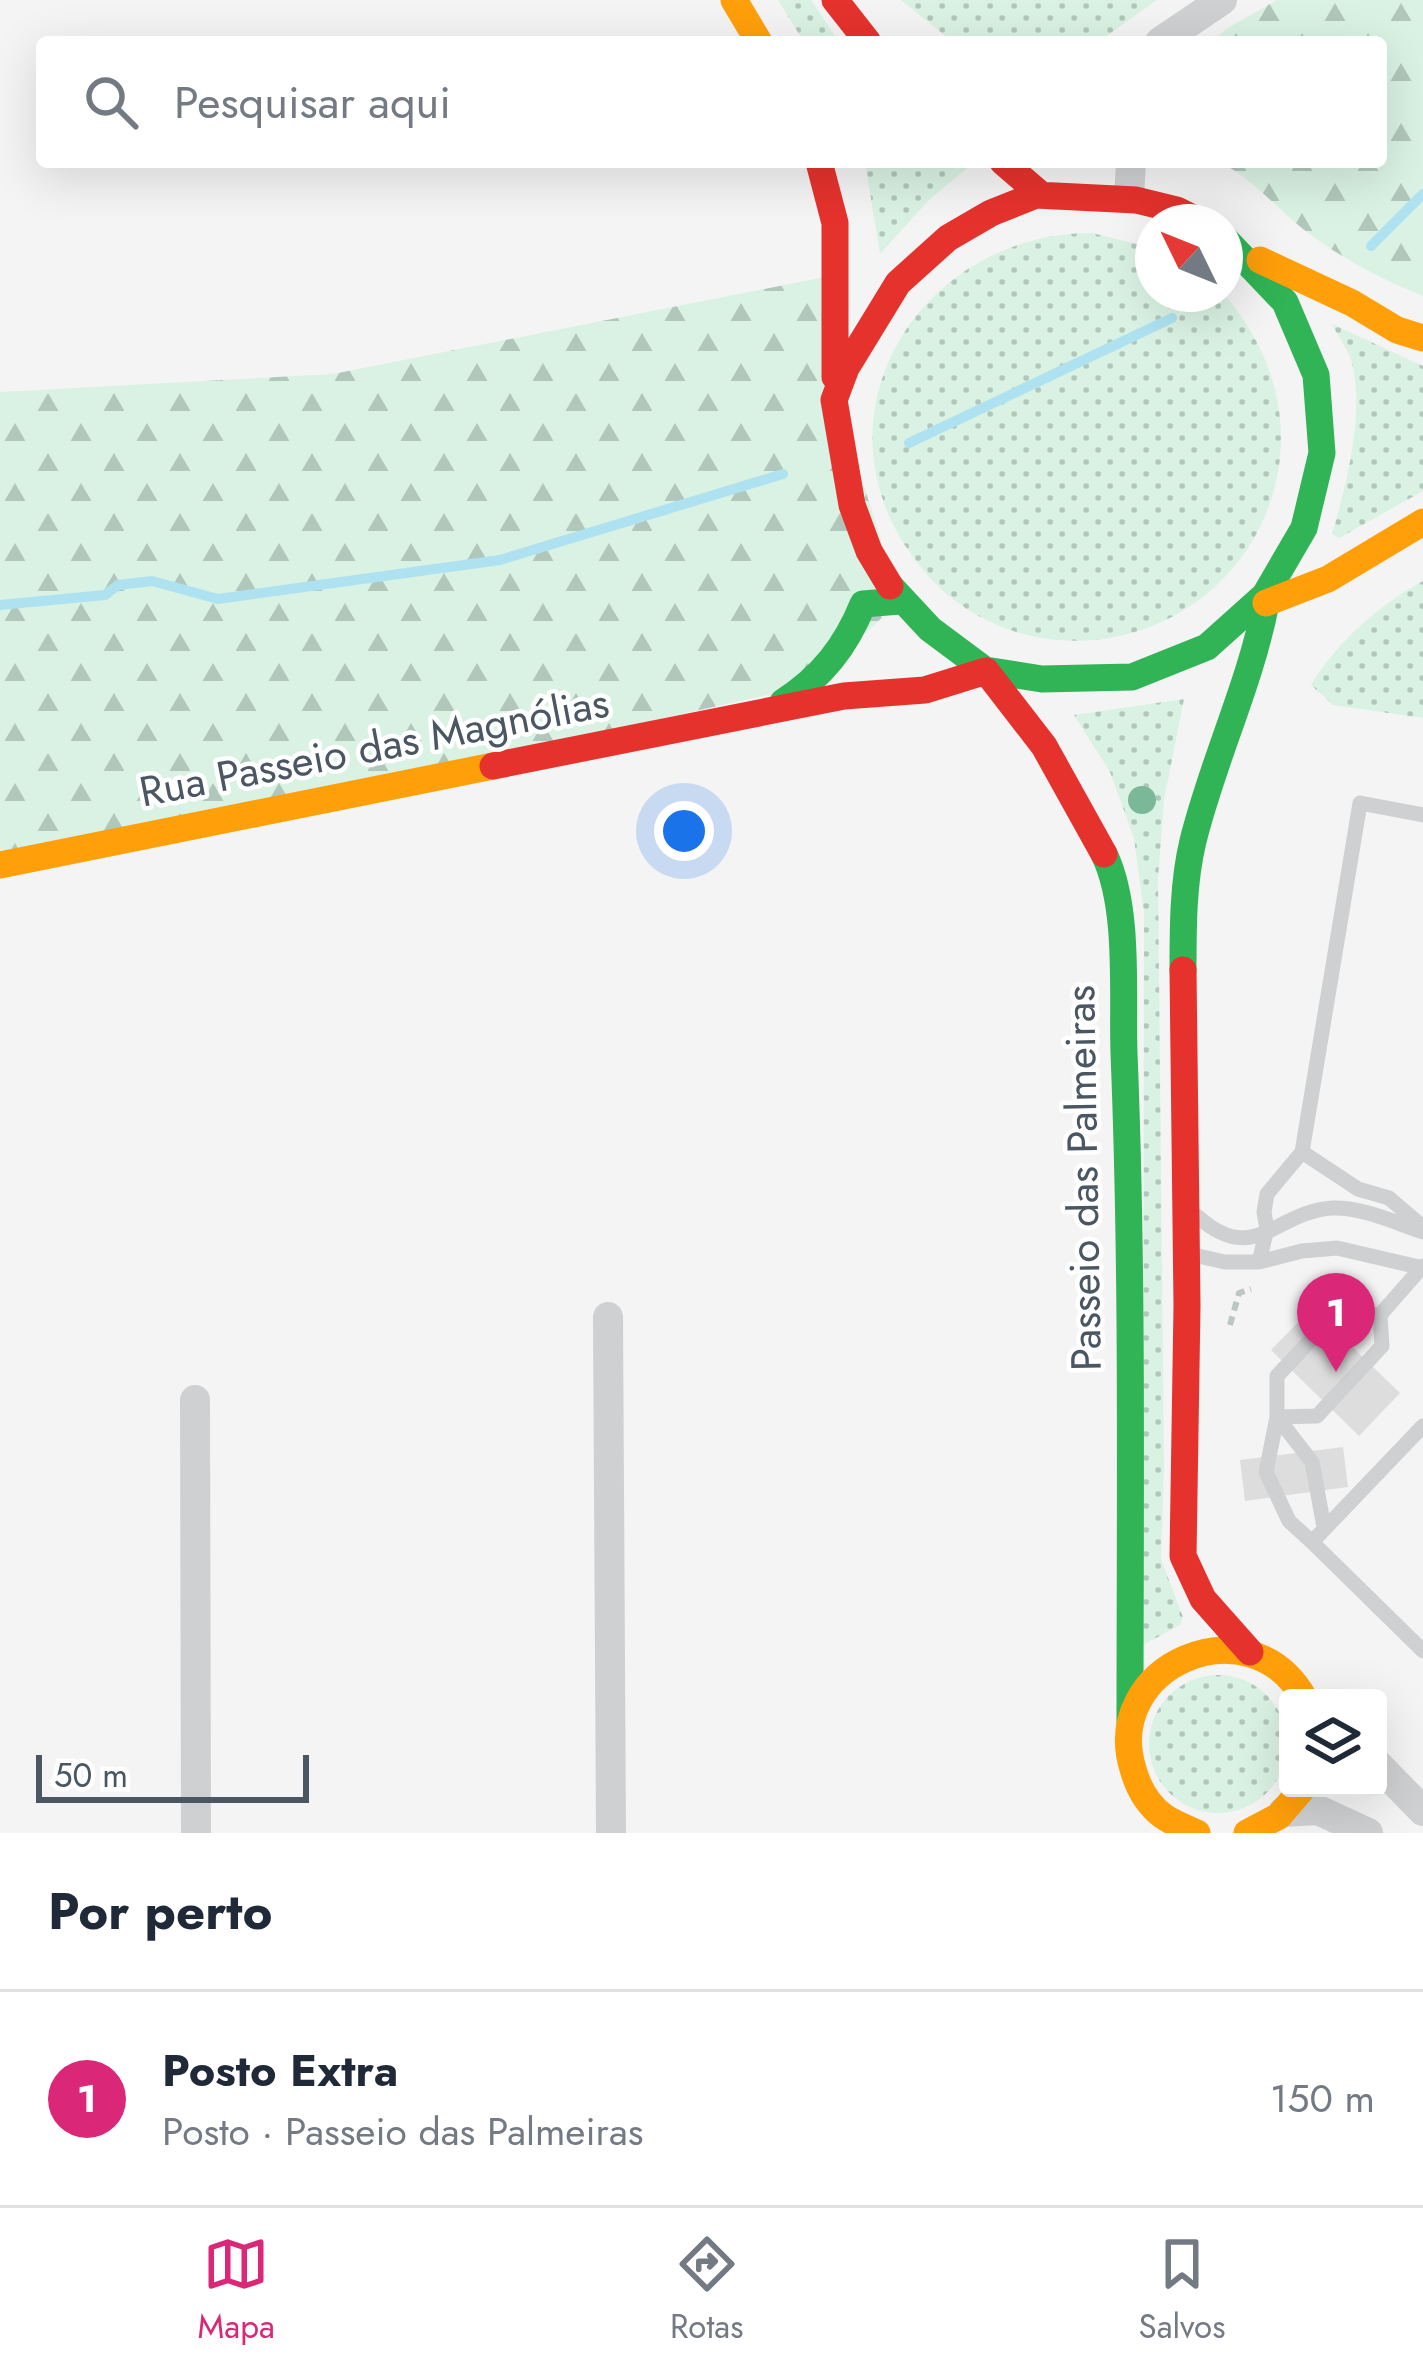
<!DOCTYPE html>
<html lang="pt">
<head>
<meta charset="utf-8">
<style>
	body { margin:0; font-family:Jost,sans-serif; background:#f2f2f3; color:#1f2937 }
	.controls { position:absolute; right:36px; bottom:36px; display:grid; overflow:hidden; border-radius:12px; box-shadow:0 12px 48px #0002 }
	.controls button { width:108px; height:108px; display:grid; place-items:center; padding:0; border:0; border-bottom:3px solid #e0e1e3; background:#fff; color:#1f2937; font:60px sans-serif }
	.compass { position:absolute; left:1135px; top:204px; width:108px; height:108px; border-radius:50%; background:#fff; box-shadow:0 12px 48px #0002; rotate:313deg }
	.scale { position:absolute; left:36px; bottom:30px; width:273px; box-sizing:border-box; padding-left:12px; border:6px solid #4a5661; border-top:0; font-size:33px; line-height:42px; white-space:nowrap; color:#4a5661; -webkit-text-stroke:9px #fff; paint-order:stroke }
	.you { position:absolute; left:684px; top:831px; width:42px; height:42px; margin:-30px; border:9px solid #fff; border-radius:50%; background:#1a73e8; box-shadow:0 0 0 18px #1a73e833 }
	.badge { display:grid; place-items:center; width:78px; height:78px; border-radius:50%; background:#db2777; color:#fff; font-size:39px; font-weight:700 }
	.pin { position:absolute; translate:-50% -99px; filter:drop-shadow(0 3px 6px #0008) }
	.pin::after { content:''; position:absolute; top:63px; width:42px; height:36px; background:inherit; clip-path:polygon(0 0,100% 0,50% 100%) }
	.list { margin:0; padding:0; list-style:none }
	h2 { display:flex; justify-content:space-between; align-items:center; height:156px; margin:0; padding:0 48px; font-size:51px }
	h2 small { font-size:39px; font-weight:400; color:#747a83 }
	.list li { display:grid; grid-template-columns:78px 1fr auto; gap:36px; align-items:center; box-sizing:border-box; height:216px; padding:0 48px; border-top:3px solid #e0e1e3 }
	.list b { display:block; font-size:45px; white-space:nowrap }
	.list p { margin:0; font-size:39px; white-space:nowrap; color:#747a83 }
	.list em { font-size:39px; font-style:normal; color:#747a83 }
	.icon { flex:none; width:66px; height:66px; fill:none; stroke:currentColor; stroke-width:2; stroke-linecap:round; stroke-linejoin:round }
	.map { position:relative; flex:none; width:1423px; height:1833px; overflow:hidden }
	.search { position:absolute; background:#fff; box-shadow:0 12px 48px #0002; left:36px; right:36px; top:36px; height:132px; display:flex; align-items:center; gap:30px; box-sizing:border-box; padding:0 42px; border-radius:12px; color:#747a83; font-size:45px }
	.sheet { height:372px; background:#fff }
	nav { display:flex; justify-content:space-around; align-items:center; box-sizing:border-box; height:168px; border-top:3px solid #e0e1e3; background:#fff; font-size:33px; color:#747a83 }
	nav a { display:grid; justify-items:center; gap:6px }
	nav .on { color:#db2777 }
	.map>svg:first-child { display:block }
	.green { fill:url(#green-dots) }
	.forest { fill:url(#forest-firs) }
	.lines { fill:none; stroke-linecap:round; stroke-linejoin:round }
	.stream { stroke:#aee2f0; stroke-width:10 }
	.building { fill:#ddddde }
	.path { stroke:#bcc7c4; stroke-width:6; stroke-dasharray:9 6; stroke-linecap:butt }
	.lane { stroke:#ced0d2; stroke-width:15 }
	.street { stroke:#ced0d2; stroke-width:30 }
	.fast { stroke:#30b455; stroke-width:27 }
	.slow { stroke:#ff9f0a; stroke-width:27 }
	.jam { stroke:#e5322d; stroke-width:27 }
	.tree { fill:#7ab899 }
	.labels { text-anchor:middle; dominant-baseline:central; stroke-width:9; stroke-linejoin:round; paint-order:stroke }
	.street-label { font-size:42px; fill:#4a5661; stroke:#fff }
</style>
</head>
<body>
<div class="map">
<svg width="1423" height="1833" viewBox="0 0 1423 1833">
	<defs>
		<pattern id="green-dots" width="8" height="8" patternUnits="userSpaceOnUse" patternTransform="scale(3)"><rect width="8" height="8" fill="#d9f2e3"/><path d="M2 2h.1M6 6h.1" fill="none" stroke="#b2c7bb" stroke-width="1.8" stroke-linecap="round"/></pattern>
		<pattern id="forest-firs" width="22" height="20" patternUnits="userSpaceOnUse" patternTransform="scale(3)"><rect width="22" height="20" fill="#d9f2e3"/><path d="M5 1l3.5 6h-7zM16 11l3.5 6h-7z" fill="#b2c7bb"/></pattern>
	</defs>
	<rect width="100%" height="100%" fill="#f4f4f4"/>
	<path class="green" d="M 778,0 L 811,0 L 839,42 L 804,42 Z
		M 901,0 L 1157,0 L 1098,42 L 953,42 Z
		M 865,162 L 974,162 L 928,201 L 880,254 Z
		M 1092,233 L 1153,248 L 1153,294 L 1226,297 C 1277,356 1296,434 1268,508 C 1247,566 1199,611 1141,630 C 1100,644 1057,644 1016,632 C 978,620 944,597 920,566 C 804,423 916,233 1092,233 Z
		M 1332,324 L 1423,366 L 1423,491 L 1339,538 L 1332,534 C 1346,487 1367,406 1350,357 C 1346,346 1337,335 1332,324 Z
		M 1423,581 L 1423,718 L 1333,705 L 1311,685 C 1337,642 1379,605 1423,581 Z
		M 1184,699 L 1164,800 L 1158,878 L 1164,1468 L 1161,1559 L 1183,1617 L 1180,1625 L 1143,1645 L 1144,914 L 1134,838 L 1110,772 L 1074,715 Z
		M1149 1744a69 69 0 1 1 138 0a69 69 0 1 1-138 0Z"/>
	<path class="forest" d="M 1277,0 L 1423,0 L 1423,296 C 1383,280 1343,259 1308,233 C 1278,210 1254,180 1220,162 L 1381,162 L 1381,42 L 1211,42 L 1226,29 Z
		M 835,275 L 835,393 L 900,601 L 808,686 L 0,865 L 0,392 L 333,374 Z"/>
	<g class="lines">
		<path class="stream" d="M 1371,246 L 1423,194
			M 909,443 L 1172,318
			M 0,605 L 105,595 L 118,585 L 152,581 L 218,599 L 500,560 L 783,474"/>
	</g>
	<path class="building" d="M 1312,1308 L 1400,1393 L 1359,1436 L 1271,1350 Z
		M 1343,1447 L 1348,1487 L 1245,1501 L 1240,1460 Z"/>
	<g class="lines">
		<path class="path" d="M 1230,1325 L 1239,1293 L 1251,1289"/>
		<path class="lane" d="M 1302,1152 L 1358,1189 L 1389,1198 L 1423,1227
			M 1197,1216 C 1255,1268 1275,1211 1333,1208 C 1362,1207 1396,1223 1423,1232
			M 1189,1254 L 1225,1262 L 1259,1262 L 1302,1251 L 1337,1248 L 1423,1268
			M 1259,1262 L 1267,1229 L 1264,1212 L 1267,1194 L 1302,1152 L 1360,803 L 1423,815
			M 1277,1417 L 1317,1416 L 1382,1346 L 1380,1315 L 1423,1266
			M 1277,1417 L 1312,1462 L 1324,1527
			M 1423,1426 L 1312,1542 L 1423,1651
			M 1312,1542 L 1289,1521 L 1266,1472 L 1277,1417 L 1277,1376 L 1339,1310 L 1380,1315"/>
		<path class="street" d="M 1160,42 L 1222,0
			M 1129,197 L 1131,162
			M 608,1317 L 611,1833
			M 195,1400 L 196,1833
			M 1378,1765 L 1423,1811
			M 1283,1812 L 1318,1810 L 1368,1833"/>
		<path class="fast" d="M 890,586 L 930,629 L 985,670 L 1042,679 L 1132,677 L 1207,647 L 1265,595 L 1304,528 L 1322,453 L 1316,375 L 1285,302 L 1225,239
			M 783,702 C 822,677 846,646 863,604 L 900,601
			M 1104,854 C 1130,907 1122,995 1124,1053 C 1133,1276 1130,1499 1130,1722
			M 1183,970 C 1183,928 1183,882 1193,841 C 1213,760 1250,685 1266,603"/>
		<path class="slow" d="M 734,0 L 759,42
			M 1260,260 L 1352,303 L 1397,330 L 1423,338
			M 1266,603 L 1328,579 L 1423,522
			M 0,865 L 493,766
			M 1197,1833 C 1186,1828 1173,1823 1163,1816 C 1148,1805 1138,1787 1133,1769 C 1101,1666 1249,1601 1304,1698
			M 1247,1833 L 1279,1816 L 1303,1788"/>
		<path class="jam" d="M 835,0 L 868,42
			M 819,162 L 835,223 L 835,377
			M 1003,162 L 1040,194
			M 890,586 L 869,551 L 852,505 L 834,400 L 846,368 L 898,283 L 948,238 L 991,213 L 1036,195 L 1136,200 L 1177,210 L 1201,222
			M 493,766 L 844,696 L 925,690 L 986,671 L 1044,746 L 1104,854
			M 1183,970 L 1187,1306 L 1183,1556 L 1203,1599 L 1250,1652"/>
	</g>
	<circle class="tree" cx="1142" cy="800" r="14"/>
	<g class="labels">
		<g class="street-label">
			<text transform="translate(374 747) rotate(-11)">Rua Passeio das Magnólias</text>
			<text transform="translate(1083 1178) rotate(-91)">Passeio das Palmeiras</text>
		</g>
	</g>
</svg>
<div class="controls">
<button><svg class="icon" aria-label="layers" viewBox="0 0 24 24"><path d="M12 4l9 5-9 5-9-5zM3 14l9 5 9-5"/></svg></button>
</div>
<svg class="compass" viewBox="-18 -18 36 36"><path d="M0-13l5 13h-10z" fill="#e53935"/><path d="M0 13l5-13h-10z" fill="#747a83"/></svg>
<div class="scale">50 m</div>
<div class="you"></div>
<div class="pin badge" style="left:1336px;top:1372px">1</div>
<div class="search"><svg class="icon" aria-label="search" viewBox="0 0 24 24"><circle cx="10" cy="10" r="6"/><path d="M15 15l6 6"/></svg>Pesquisar aqui</div>
</div>
<section class="sheet">
<h2>Por perto<small></small></h2>
<ul class="list">
<li><span class="badge">1</span><div><b>Posto Extra</b><p>Posto · Passeio das Palmeiras</p></div><em>150 m</em></li>
</ul>
</section>
<nav>
<a class="on"><svg class="icon" aria-label="map" viewBox="0 0 24 24"><path d="M3 6l6-2 6 2 6-2v14l-6 2-6-2-6 2zM9 4v14M15 6v14"/></svg>Mapa</a>
<a><svg class="icon" aria-label="directions" viewBox="0 0 24 24"><path d="M12 3l9 9-9 9-9-9zM9 14v-3h6M13 9l2 2-2 2"/></svg>Rotas</a>
<a><svg class="icon" aria-label="saved" viewBox="0 0 24 24"><path d="M7 4h10v16l-5-4-5 4z"/></svg>Salvos</a>
</nav>
</body>
</html>
